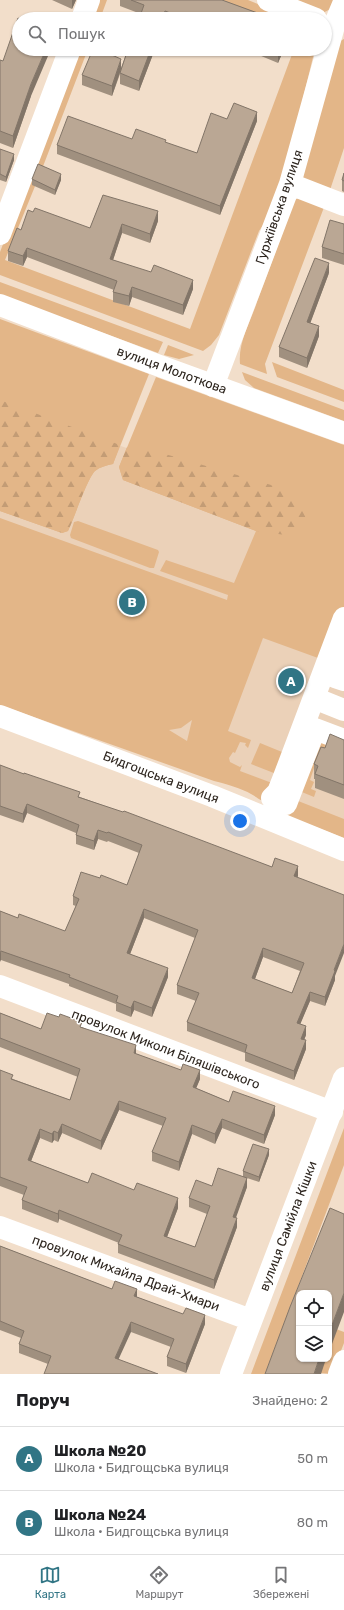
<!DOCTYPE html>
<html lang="uk">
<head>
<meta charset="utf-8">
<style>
	body { margin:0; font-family:Rubik,sans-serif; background:#f2f2f2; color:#202124 }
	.controls { position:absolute; right:12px; bottom:12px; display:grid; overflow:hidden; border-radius:8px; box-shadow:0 1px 3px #0004 }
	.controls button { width:36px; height:36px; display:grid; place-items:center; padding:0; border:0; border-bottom:1px solid #e0e0e0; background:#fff; color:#202124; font:20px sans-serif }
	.you { position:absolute; left:240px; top:821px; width:14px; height:14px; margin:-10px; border:3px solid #fff; border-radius:50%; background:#1a73e8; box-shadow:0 0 0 6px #1a73e833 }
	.badge { display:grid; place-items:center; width:26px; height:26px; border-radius:50%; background:#317585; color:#fff; font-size:13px; font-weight:700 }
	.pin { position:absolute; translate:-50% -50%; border:2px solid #fff; box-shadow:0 1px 4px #0006 }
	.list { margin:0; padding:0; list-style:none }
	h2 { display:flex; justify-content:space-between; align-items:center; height:52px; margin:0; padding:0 16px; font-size:17px }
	h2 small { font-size:13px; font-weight:400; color:#757577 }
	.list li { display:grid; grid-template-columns:26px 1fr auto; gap:12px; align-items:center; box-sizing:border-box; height:64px; padding:0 16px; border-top:1px solid #e0e0e0 }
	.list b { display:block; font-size:15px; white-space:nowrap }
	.list p { margin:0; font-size:13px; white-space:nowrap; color:#757577 }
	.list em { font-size:13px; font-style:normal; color:#757577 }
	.icon { flex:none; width:22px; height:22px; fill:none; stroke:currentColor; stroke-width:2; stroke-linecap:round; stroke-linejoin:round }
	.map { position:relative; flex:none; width:344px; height:1374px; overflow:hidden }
	.search { position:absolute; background:#fff; box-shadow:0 1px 3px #0004; left:12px; right:12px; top:12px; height:44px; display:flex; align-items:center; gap:10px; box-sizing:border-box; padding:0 14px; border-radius:22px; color:#757577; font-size:15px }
	.sheet { height:180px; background:#fff }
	nav { display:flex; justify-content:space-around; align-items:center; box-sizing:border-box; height:56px; border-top:1px solid #e0e0e0; background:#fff; font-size:11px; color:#757577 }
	nav a { display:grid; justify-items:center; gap:2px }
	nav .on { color:#317585 }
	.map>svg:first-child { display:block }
	.built { fill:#ebd1b8 }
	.green { fill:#e3b688; fill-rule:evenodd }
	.forest { fill:url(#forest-firs) }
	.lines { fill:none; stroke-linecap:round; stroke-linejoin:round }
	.minor { stroke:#fff; stroke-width:22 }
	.wall { fill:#a0907f; fill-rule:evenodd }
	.shaded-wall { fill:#827568 }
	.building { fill:#baa794; stroke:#827568; fill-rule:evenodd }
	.labels { text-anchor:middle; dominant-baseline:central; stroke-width:3; stroke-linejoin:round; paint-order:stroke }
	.street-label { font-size:13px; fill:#2e261f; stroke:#fff }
</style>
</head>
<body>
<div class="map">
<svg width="344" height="1374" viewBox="0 0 344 1374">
	<defs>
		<pattern id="forest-firs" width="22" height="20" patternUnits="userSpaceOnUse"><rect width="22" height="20" fill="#e3b688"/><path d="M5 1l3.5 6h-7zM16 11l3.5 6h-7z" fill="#c39c75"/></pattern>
	</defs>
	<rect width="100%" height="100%" fill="#f2deca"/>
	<path class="built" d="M 0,400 L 118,445 L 344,525 L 344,826 L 0,696 Z"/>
	<path class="green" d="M 96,0 L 107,0 L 100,19 L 89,19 Z
		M 222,0 L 248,0 L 296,19 L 273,19 Z
		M 285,0 L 336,0 C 333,8 329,11 321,13 Z
		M 344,39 L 344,148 L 329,193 L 302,178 L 338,42 Z
		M 78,49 L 88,49 L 42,169 L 5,260 L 190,329 L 294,49 L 315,49 L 285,172 L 273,210 L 259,231 L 219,335 L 211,345 L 203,351 L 0,275 L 0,252 Z
		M 301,197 L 326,202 L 265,364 L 267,374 L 240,364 C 238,342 250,323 257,302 C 270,268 282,234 294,200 Z
		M 0,282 L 163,342 L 158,353 L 0,295 Z
		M 0,319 L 149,374 L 113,464 C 107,465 100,467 95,471 C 87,479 74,519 68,531 L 62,533 L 0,511 Z
		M 168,345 L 194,355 L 179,359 L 164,355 Z
		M 272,362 L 344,390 L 344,402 L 277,377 Z
		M 242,372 L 344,410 L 344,421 L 254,388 L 245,380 Z
		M 156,377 L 344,445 L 344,618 L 318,658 L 263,638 L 228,731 L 251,740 L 248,748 L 245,745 L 246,743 L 240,742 L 235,753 L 233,752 L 229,758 L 230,762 L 240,767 L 242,765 L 240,771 L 280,786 L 266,802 C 259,800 257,797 251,794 C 243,789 224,783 214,781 L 0,705 L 0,518 L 227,600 L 228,595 L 160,571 L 166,560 L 234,583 L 256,531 L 123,480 L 119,467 ZM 192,720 L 187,741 L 169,730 L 181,728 Z
		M 78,521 L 158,550 L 159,552 L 154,568 L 150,568 L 71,538 L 70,535 L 74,522 Z
		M 315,729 L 344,740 L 323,758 L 318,756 L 310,780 L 314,782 L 311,789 L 316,791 L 314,797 L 292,788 Z
		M 260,743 L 282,752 L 284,777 L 251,764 Z
		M 288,797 L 344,819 L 344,838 L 290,817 L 287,814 Z
		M 344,1128 L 344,1165 L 265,1374 L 251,1374 Z
		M 336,1329 L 344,1332 L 344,1343 L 332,1374 L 320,1373 L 325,1359 L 329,1359 L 329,1348 Z"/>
	<path class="forest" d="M 0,400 L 120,445 L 113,464 C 107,465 100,467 95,471 C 87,479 74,519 68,531 L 62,533 L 0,511 Z
		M 127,447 L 141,447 L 295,492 L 308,523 L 293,536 L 256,531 L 123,480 L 119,467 Z"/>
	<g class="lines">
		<path class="minor" d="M 268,0 L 316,19
			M 82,19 L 89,0
			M 290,184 L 344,205
			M 0,234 L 70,49
			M 0,305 L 157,365 L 344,433
			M 213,386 L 290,184 L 334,26 L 344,2
			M 344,618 L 284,777 L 278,792 L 272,798 L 286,804 L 315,729 L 344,740
			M 344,652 L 335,677 L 344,680
			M 319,700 L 344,710
			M 0,716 L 212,796 L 344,850
			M 0,986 L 332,1112
			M 0,1227 L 251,1320
			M 231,1374 L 344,1078
			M 339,1374 L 344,1361"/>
	</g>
	<path class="wall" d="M 52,0 L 76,0 L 72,9 Z
		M 120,0 L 222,0 L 274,19 L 139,19 L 141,14 L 120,6 Z
		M 128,49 L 155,49 L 139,91 L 120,84 L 120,74 L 112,96 L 82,85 L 82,75 L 121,68 Z
		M 222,49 L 242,49 L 240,54 Z
		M 244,49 L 284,49 L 278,63 Z
		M 0,60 L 31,96 L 13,148 L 0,143 Z
		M 227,119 L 257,121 L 220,215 L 57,154 L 57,145 L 132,139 L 166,143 L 197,153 Z
		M 0,149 L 14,160 L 6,182 L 0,180 Z
		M 344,173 L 344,192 L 342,191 L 342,180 Z
		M 32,179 L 61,180 L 55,195 L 32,185 Z
		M 103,195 L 158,221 L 150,243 L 122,233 L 113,260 L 193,289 L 183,315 L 132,297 L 129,306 L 113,302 L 113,292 L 114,290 L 27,257 L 23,266 L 8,261 L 8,251 L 21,230 L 90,228 Z
		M 344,224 L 344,265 L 322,258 L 322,247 Z
		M 329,273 L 310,323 L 319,336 L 307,368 L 279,357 L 279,347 Z
		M 344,740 L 344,799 L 315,788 L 315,779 L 314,779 L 314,764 L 325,748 Z
		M 0,765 L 80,797 L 272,867 L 298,876 L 297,877 L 335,976 L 335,980 L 325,1006 L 310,1001 L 300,1024 L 306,1035 L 304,1040 L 306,1049 L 294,1080 L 245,1061 L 245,1053 L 187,1031 L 187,1022 L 196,1001 L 177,994 L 177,985 L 195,938 L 144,918 L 130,954 L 168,977 L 152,1017 L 134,1010 L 131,1017 L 116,1011 L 116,1004 L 69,986 L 69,984 L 1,960 L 0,911 L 18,918 L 65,931 L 76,906 L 73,905 L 73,896 L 100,878 L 127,885 L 139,853 L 108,841 L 107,842 L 98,839 L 94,850 L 76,844 L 76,833 L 27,813 L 23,823 L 0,815 ZM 263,957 L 300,971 L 292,993 L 255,979 Z
		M 0,1013 L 41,1029 L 82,1027 L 136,1054 L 200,1079 L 196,1088 L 229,1102 L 275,1115 L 264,1144 L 222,1128 L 215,1144 L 192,1134 L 179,1171 L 152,1161 L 152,1152 L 163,1126 L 119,1110 L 101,1150 L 62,1133 L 58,1142 L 54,1140 L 52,1143 L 40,1138 L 31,1161 L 88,1183 L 178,1208 L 167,1237 L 195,1247 L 207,1214 L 189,1207 L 189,1198 L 212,1186 L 243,1177 L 243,1171 L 269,1155 L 259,1182 L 247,1178 L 247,1187 L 235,1218 L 237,1227 L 214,1289 L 118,1253 L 118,1244 L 119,1243 L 59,1219 L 58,1223 L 22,1209 L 22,1200 L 24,1195 L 0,1186 L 0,1070 L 13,1079 L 70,1100 L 78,1077 L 0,1047 Z
		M 0,1246 L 112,1289 L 137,1297 L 205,1324 L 186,1373 L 167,1366 L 167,1357 L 171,1347 L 131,1332 L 48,1364 L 19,1353 L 19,1344 L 21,1338 L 0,1330 Z"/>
	<path class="shaded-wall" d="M 72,0 L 76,0 L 72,9 Z
		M 165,11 L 165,19 L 162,19 Z
		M 46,49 L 51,49 L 31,96 L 13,148 L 13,136 L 31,84 Z
		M 151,49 L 155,49 L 139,91 L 139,81 Z
		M 240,49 L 242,49 L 240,54 Z
		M 280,49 L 284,49 L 278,63 L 278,52 Z
		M 121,59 L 121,69 L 112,96 L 112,86 Z
		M 257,112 L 257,121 L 220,215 L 220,206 Z
		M 14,154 L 14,160 L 6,182 L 6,177 Z
		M 61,174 L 61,180 L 55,195 L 55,190 Z
		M 158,211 L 158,221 L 150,243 L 150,234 Z
		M 122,224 L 122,233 L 110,269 L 110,259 Z
		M 27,248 L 27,257 L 23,266 L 23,256 Z
		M 329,263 L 329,273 L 307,332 L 307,322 Z
		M 193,280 L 193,289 L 183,315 L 183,305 Z
		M 132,287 L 132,297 L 129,306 L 129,296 Z
		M 319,326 L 319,336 L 307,368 L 307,358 Z
		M 27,804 L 27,813 L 23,823 L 23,814 Z
		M 98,830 L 98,839 L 94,850 L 94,841 Z
		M 298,866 L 298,876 L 294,885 L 294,876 Z
		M 144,909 L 144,918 L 127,962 L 127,953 Z
		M 344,944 L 344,953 L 335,976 L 335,980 L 325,1006 L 325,997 L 334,970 Z
		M 263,948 L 263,957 L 252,987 L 252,978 Z
		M 1,951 L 1,960 L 0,962 L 0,953 Z
		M 168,968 L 168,977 L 152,1017 L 152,1008 Z
		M 310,992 L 310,1001 L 297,1032 L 297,1023 Z
		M 134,1001 L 134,1010 L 131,1017 L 131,1008 Z
		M 306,1026 L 306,1035 L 301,1048 L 301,1039 Z
		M 306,1040 L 306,1049 L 294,1080 L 294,1071 Z
		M 136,1045 L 136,1054 L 134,1053 Z
		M 200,1070 L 200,1079 L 193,1096 L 193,1087 Z
		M 119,1101 L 119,1110 L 101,1150 L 101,1141 Z
		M 275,1106 L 275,1115 L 264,1144 L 264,1135 Z
		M 222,1119 L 222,1128 L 215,1144 L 215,1134 Z
		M 62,1124 L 62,1133 L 58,1142 L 58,1133 Z
		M 192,1125 L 192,1134 L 179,1171 L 179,1162 Z
		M 40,1129 L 40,1138 L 28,1169 L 28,1160 Z
		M 54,1131 L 54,1140 L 52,1143 L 52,1134 Z
		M 269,1149 L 269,1155 L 259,1182 L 259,1177 Z
		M 247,1178 L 247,1187 L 233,1226 L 233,1217 Z
		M 178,1198 L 178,1208 L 164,1245 L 164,1236 Z
		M 59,1210 L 59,1219 L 58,1223 L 58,1214 Z
		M 237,1218 L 237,1227 L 214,1289 L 214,1280 Z
		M 137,1289 L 137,1298 L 134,1296 Z
		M 344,1293 L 344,1312 L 329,1352 L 329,1333 Z
		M 205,1315 L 205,1324 L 186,1373 L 186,1364 Z
		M 131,1322 L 131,1332 L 115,1367 L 115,1358 Z
		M 319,1359 L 326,1359 L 321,1374 L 314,1374 Z"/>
	<path class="building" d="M 131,0 L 222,0 L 274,19 L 186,19 L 165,11 L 162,19 L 139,19 L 144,5 Z
		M 18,18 L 20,19 L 19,19 L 19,49 L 46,49 L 31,84 L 13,136 L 0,131 L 0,60 L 3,61 Z
		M 93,49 L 98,49 L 121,59 L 112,86 L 82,75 Z
		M 128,49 L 151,49 L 139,81 L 120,73 Z
		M 270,49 L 280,49 L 278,52 Z
		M 234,103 L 257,112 L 220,206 L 57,145 L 68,116 L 132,139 L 136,129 L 166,140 L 165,142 L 197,153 L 211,113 L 227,119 Z
		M 0,149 L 14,154 L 6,177 L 0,174 Z
		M 38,164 L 61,174 L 55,190 L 32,179 Z
		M 344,173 L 344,181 L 342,180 Z
		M 103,195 L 158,211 L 150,234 L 122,224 L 110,259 L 151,272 L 154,265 L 193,280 L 183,305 L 132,287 L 129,296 L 113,292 L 117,281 L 27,248 L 23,256 L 8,251 L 17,228 L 21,230 L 28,210 L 33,212 L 35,208 L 90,228 Z
		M 330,220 L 344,224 L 344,254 L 322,247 Z
		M 315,258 L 329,263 L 307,322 L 319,326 L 307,358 L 279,347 Z
		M 330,734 L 344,740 L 344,785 L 315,774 L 318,766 L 314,764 L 321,747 L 325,748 Z
		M 0,765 L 24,774 L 24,773 L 80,792 L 78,797 L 123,812 L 124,811 L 272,867 L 275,858 L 298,866 L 294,876 L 344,895 L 344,944 L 334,970 L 335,971 L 325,997 L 310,992 L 297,1023 L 306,1026 L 301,1039 L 306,1040 L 294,1071 L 245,1052 L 247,1045 L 187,1022 L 199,993 L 177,985 L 198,930 L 144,909 L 127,953 L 168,968 L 152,1008 L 134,1001 L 131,1008 L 116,1002 L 118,996 L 69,977 L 70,975 L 1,951 L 0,953 L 0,911 L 18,918 L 19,914 L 65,931 L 79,899 L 73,896 L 81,872 L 100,878 L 101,875 L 127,885 L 142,845 L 108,832 L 107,833 L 98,830 L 94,841 L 76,835 L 79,825 L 27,804 L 23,814 L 0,806 ZM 263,948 L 304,963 L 292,993 L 252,978 Z
		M 0,1013 L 41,1029 L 47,1013 L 59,1017 L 60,1014 L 82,1022 L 80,1027 L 136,1045 L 134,1053 L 181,1070 L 183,1064 L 200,1070 L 193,1087 L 229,1102 L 233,1091 L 275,1106 L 264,1135 L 222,1119 L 215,1134 L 192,1125 L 179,1162 L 152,1152 L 166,1118 L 119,1101 L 101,1141 L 62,1124 L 58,1133 L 54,1131 L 52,1134 L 40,1129 L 28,1160 L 88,1183 L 92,1173 L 134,1190 L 137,1183 L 178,1198 L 164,1236 L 195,1247 L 210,1206 L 189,1198 L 196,1180 L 212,1186 L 218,1168 L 247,1178 L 233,1217 L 237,1218 L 214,1280 L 118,1244 L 122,1235 L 59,1210 L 58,1214 L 22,1200 L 27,1187 L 0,1177 L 0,1070 L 13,1075 L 11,1079 L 70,1100 L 80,1069 L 0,1038 Z
		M 253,1144 L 269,1149 L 259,1177 L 243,1171 Z
		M 330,1208 L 344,1214 L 344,1293 L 329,1333 L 329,1293 L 299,1293 L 299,1359 L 319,1359 L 314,1374 L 265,1374 L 290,1307 Z
		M 0,1246 L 112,1289 L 115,1281 L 137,1289 L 134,1296 L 183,1314 L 186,1308 L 205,1315 L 186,1364 L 167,1357 L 174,1339 L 131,1322 L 115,1358 L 158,1374 L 44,1374 L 51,1356 L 19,1344 L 24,1331 L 0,1321 Z"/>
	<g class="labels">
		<g class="street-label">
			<text transform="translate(279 207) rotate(-71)">Гуржіївська вулиця</text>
			<text transform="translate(172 370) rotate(20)">вулиця Молоткова</text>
			<text transform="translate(161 777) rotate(21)">Бидгощська вулиця</text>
			<text transform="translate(166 1049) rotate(21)">провулок Миколи Біляшівського</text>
			<text transform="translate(288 1226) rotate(-69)">вулиця Самійла Кішки</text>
			<text transform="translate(126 1273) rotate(20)">провулок Михайла Драй-Хмари</text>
		</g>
	</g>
</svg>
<div class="controls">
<button><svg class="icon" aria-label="locate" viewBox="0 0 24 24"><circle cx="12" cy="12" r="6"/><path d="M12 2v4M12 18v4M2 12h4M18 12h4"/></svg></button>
<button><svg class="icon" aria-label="layers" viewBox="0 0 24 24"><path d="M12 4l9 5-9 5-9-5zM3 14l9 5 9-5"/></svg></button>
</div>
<div class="you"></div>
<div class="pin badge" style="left:291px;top:681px">A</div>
<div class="pin badge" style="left:132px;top:602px">B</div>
<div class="search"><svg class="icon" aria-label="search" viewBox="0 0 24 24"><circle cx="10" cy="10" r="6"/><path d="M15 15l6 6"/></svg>Пошук</div>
</div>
<section class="sheet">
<h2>Поруч<small>Знайдено: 2</small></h2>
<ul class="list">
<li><span class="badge">A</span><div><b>Школа №20</b><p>Школа · Бидгощська вулиця</p></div><em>50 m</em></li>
<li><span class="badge">B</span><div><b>Школа №24</b><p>Школа · Бидгощська вулиця</p></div><em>80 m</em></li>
</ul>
</section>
<nav>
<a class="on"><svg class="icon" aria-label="map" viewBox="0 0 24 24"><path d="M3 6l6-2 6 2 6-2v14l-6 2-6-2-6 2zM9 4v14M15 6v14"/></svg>Карта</a>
<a><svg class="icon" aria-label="directions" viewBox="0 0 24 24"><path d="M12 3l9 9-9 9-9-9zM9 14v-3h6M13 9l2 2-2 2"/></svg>Маршрут</a>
<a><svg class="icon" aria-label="saved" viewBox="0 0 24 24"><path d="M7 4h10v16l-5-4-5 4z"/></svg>Збережені</a>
</nav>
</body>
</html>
